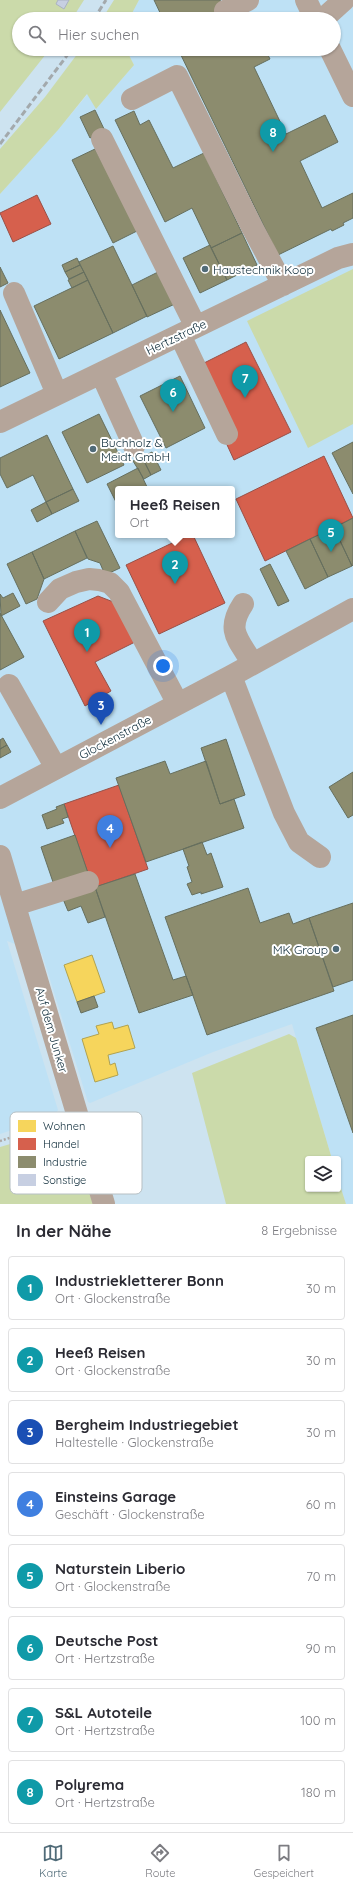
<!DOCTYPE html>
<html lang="de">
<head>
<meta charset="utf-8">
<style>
	body { margin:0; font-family:Quicksand,sans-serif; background:#f2f2f3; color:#2b2b33 }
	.controls { position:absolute; right:12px; bottom:12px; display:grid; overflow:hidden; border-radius:4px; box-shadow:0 1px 3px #0004 }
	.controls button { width:36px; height:36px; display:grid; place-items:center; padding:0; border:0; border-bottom:1px solid #e1e1e2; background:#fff; color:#2b2b33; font:20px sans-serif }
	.you { position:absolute; left:163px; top:666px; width:14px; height:14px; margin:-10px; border:3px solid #fff; border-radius:50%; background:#1a73e8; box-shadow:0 0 0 6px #1a73e833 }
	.badge { display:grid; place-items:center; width:26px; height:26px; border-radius:50%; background:#506b78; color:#fff; font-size:13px; font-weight:700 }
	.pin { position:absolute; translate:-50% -33px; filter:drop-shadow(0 1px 2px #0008) }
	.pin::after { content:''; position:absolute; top:21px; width:14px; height:12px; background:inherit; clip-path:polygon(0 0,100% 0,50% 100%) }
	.popup { position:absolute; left:115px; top:486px; width:120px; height:52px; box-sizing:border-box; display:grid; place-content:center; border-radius:4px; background:#fff; filter:drop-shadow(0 1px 3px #0005); font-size:13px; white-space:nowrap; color:#7c7c81 }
	.popup b { font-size:15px; color:#2b2b33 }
	.popup::after { content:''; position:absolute; left:50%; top:100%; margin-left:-8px; border:8px solid transparent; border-top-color:#fff }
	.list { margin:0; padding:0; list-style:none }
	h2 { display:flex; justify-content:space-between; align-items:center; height:52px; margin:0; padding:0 16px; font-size:17px }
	h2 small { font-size:13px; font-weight:400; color:#7c7c81 }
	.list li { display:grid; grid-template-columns:26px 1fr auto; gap:12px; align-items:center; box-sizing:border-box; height:64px; margin:0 8px 8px; padding:0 8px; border:1px solid #e1e1e2; border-radius:4px }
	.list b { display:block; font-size:15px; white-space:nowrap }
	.list p { margin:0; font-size:13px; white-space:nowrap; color:#7c7c81 }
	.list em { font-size:13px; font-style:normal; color:#7c7c81 }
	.icon { flex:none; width:22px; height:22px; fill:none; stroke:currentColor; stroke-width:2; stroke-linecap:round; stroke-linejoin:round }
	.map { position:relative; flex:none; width:353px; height:1204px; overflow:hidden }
	.search { position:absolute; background:#fff; box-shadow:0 1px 3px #0004; left:12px; right:12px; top:12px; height:44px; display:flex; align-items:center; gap:10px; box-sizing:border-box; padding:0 14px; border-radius:22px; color:#7c7c81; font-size:15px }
	.sheet { height:628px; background:#fff }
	nav { display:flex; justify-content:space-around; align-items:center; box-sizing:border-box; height:56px; border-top:1px solid #e1e1e2; background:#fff; font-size:11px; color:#7c7c81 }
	nav a { display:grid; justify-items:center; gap:2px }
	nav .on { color:#506b78 }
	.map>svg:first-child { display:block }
	.built { fill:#bee1f5; fill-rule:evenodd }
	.green { fill:#cbdaaa }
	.homes { fill:#f6d55c; stroke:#b0a251 }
	.shops { fill:#d6604d; stroke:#995047 }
	.industry { fill:#8c8c6e; stroke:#666f5e }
	.building { fill:#c7cfe2; stroke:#aab2c2 }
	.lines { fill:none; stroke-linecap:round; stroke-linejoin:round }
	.path { stroke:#ada9a6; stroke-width:2.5; stroke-dasharray:2 2; stroke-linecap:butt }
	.minor { stroke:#b5a59a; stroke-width:22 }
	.rail { stroke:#a3a9ac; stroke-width:3; stroke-dasharray:6 3; stroke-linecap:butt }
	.poi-dot { fill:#506b78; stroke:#fff; stroke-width:1.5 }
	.labels { text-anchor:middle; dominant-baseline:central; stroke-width:4; stroke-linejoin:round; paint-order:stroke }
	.poi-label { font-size:12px; fill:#0c2a38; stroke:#fff; text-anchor:start }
	.street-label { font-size:12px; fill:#0c2a38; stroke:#fff }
	.key { fill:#fff; stroke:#b6bfc3; stroke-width:1 }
	.key-label { font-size:11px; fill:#0c2a38 }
</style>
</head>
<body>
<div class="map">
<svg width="353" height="1204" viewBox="0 0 353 1204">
	<rect width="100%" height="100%" fill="#cde3f0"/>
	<path class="built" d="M 139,0 L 353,0 L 353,1204 L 346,1204 L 338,1179 L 338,1159 L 332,1159 L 292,1024 L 213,1052 L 90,1103 L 88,1102 L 42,954 L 7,941 L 58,1110 L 54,1116 L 0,1134 L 0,194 L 58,130 L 88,94 L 96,109 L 134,65 L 126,49 L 334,49 L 334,19 L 129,19 ZM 118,489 L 232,489 L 232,535 L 118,535 Z"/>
	<path class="green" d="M 0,0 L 84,0 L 72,19 L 19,19 L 19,49 L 50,49 L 0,112 Z
		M 114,0 L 139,0 L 129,19 L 102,19 Z
		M 81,49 L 126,49 L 134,65 L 96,109 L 87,94 L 58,130 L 0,194 L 0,149 L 45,97 Z
		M 353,269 L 353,424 L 308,448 L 247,321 Z
		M 289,1034 L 296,1038 L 332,1159 L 308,1159 L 308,1189 L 338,1189 L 338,1179 L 346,1204 L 226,1204 L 192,1073 Z
		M 72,1126 L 96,1204 L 0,1204 L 0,1147 Z"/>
	<path class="homes" d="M 92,955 L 105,992 L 77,1002 L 64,965 Z
		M 112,1022 L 114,1029 L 128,1025 L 135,1048 L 108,1055 L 110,1065 L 115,1063 L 118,1075 L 95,1082 L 82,1039 L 99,1034 L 96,1026 Z"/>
	<path class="shops" d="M 37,195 L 51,224 L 13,242 L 0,213 Z
		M 246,342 L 291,432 L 234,460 L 223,436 L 200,365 Z
		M 324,456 L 353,518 L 265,561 L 236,499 Z
		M 189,535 L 193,535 L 225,603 L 159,634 L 126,565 Z
		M 98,596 L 116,603 L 135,642 L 95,662 L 111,691 L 85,706 L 43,621 Z
		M 119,785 L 148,869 L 93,888 L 64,804 Z"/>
	<path class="industry" d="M 154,0 L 220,0 L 229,19 L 163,19 Z
		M 178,49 L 265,49 L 270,59 L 254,67 L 286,134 L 325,115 L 338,142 L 300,161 L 322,208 L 353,193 L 353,218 L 343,223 L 344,225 L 332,231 L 331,229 L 278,255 Z
		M 95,110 L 105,131 L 90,138 L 80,117 Z
		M 134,111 L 140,125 L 149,120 L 173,168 L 204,153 L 242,233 L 211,248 L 192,208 L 165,222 L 115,120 Z
		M 95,149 L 139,230 L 113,243 L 72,160 Z
		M 242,233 L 257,265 L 227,280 L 211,248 Z
		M 210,245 L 227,280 L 200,293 L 183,258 Z
		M 113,246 L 147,316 L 113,333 L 79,262 Z
		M 77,258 L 80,265 L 65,272 L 62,265 Z
		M 80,265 L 84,272 L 69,279 L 65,272 Z
		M 0,267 L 8,283 L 0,287 Z
		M 162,270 L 177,303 L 147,317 L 132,285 Z
		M 84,272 L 88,280 L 72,288 L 68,280 Z
		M 88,280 L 113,333 L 59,359 L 34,306 Z
		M 0,310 L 30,373 L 0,387 Z
		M 180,376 L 205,428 L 166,448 L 140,396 Z
		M 99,414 L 124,465 L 87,483 L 62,432 Z
		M 47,435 L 73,489 L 46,502 L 33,475 L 7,488 L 0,474 L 0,458 Z
		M 353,442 L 353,494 L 332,453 Z
		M 152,452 L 161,470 L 151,475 L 142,457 Z
		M 142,457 L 151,475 L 144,479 L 133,461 Z
		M 138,468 L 148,489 L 118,489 L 117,504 L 107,484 Z
		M 73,489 L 79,501 L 52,514 L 46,502 Z
		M 46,502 L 52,514 L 37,522 L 31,510 Z
		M 353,518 L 353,565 L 352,566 L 334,528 Z
		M 97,521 L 120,568 L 105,575 L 100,563 L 88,559 L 75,531 Z
		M 334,528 L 352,566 L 328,577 L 310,539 Z
		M 75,531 L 87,558 L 44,579 L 32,552 Z
		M 310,539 L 328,577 L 305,589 L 286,551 Z
		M 32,552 L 44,579 L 37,599 L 26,604 L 7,564 Z
		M 270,564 L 289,601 L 278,606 L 260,569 Z
		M 13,593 L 20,606 L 1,616 L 0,594 L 3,598 Z
		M 0,613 L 24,657 L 0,670 Z
		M 3,738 L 7,745 L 0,749 L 0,740 Z
		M 226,739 L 245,795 L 220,804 L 201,748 Z
		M 7,745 L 11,752 L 0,758 L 0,749 Z
		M 165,761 L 170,774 L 206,761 L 220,804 L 234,799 L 244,828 L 146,862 L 116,778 Z
		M 353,772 L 353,815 L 348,818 L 329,787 Z
		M 64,804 L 68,817 L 62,819 L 64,823 L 47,829 L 42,815 L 57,809 L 56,807 Z
		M 75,835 L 88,873 L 54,885 L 41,847 Z
		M 202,842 L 207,855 L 211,853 L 223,887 L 201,894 L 201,892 L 192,895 L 187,884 L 192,882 L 187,867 L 189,866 L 183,849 Z
		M 135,874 L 173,980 L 186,976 L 193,995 L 139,1013 L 95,887 Z
		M 95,887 L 105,917 L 88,923 L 81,906 L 68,911 L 63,899 Z
		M 248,888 L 260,923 L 289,913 L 293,924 L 309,918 L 334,991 L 207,1035 L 165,917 Z
		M 353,903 L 353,980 L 333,987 L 309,918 Z
		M 94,996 L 98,1007 L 81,1013 L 77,1002 Z
		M 353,1015 L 353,1133 L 316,1028 Z"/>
	<path class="building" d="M 58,0 L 69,0 L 64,9 L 56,4 Z"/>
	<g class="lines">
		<path class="path" d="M 0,1141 L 59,1122"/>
		<path class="minor" d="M 306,0 L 315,19
			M 225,11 L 248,0
			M 323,19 L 344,0
			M 330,49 L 353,96
			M 132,99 L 177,76 L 252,227 L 283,285
			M 102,139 L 196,327
			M 14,293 L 57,394
			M 180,335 L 227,434
			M 101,373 L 134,446
			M 0,422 L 338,258 L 353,254
			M 48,602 L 60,589 L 76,582 L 89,579 L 99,580 L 110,583 L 119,592 L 178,704
			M 243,604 C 225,631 239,640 253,664
			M 231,676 L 284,813 L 299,842 L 320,857
			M 9,685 L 56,768
			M 0,798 L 231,676 L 353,609
			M 0,856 L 104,1204
			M 15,905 L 88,882"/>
		<path class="rail" d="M 94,19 L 106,0
			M 0,144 L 72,49"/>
	</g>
	<g class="poi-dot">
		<circle cx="205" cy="269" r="4"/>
		<circle cx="93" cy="449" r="4"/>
		<circle cx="336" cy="949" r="4"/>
	</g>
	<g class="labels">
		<g class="poi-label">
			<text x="213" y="269">Haustechnik Koop</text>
			<text x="101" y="442">Buchholz &amp;<tspan x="101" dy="14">Meidt GmbH</tspan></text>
			<text x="328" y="949" text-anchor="end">MK Group</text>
		</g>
		<g class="street-label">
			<text transform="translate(176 337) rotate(-26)">Hertzstraße</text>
			<text transform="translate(115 737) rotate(-28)">Glockenstraße</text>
			<text transform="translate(52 1030) rotate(74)">Auf dem Junker</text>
		</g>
	</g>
	<rect x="10" y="1112" width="132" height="82" rx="6" class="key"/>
	<rect x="18" y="1120" width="18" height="12" fill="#f6d55c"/>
	<rect x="18" y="1138" width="18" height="12" fill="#d6604d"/>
	<rect x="18" y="1156" width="18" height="12" fill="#8c8c6e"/>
	<rect x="18" y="1174" width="18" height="12" fill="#c7cfe2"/>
	<g class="key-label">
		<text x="43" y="1130">Wohnen</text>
		<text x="43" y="1148">Handel</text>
		<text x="43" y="1166">Industrie</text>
		<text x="43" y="1184">Sonstige</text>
	</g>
</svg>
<div class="controls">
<button><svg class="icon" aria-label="layers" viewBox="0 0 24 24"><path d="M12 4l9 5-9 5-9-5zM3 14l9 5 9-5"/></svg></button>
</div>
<div class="you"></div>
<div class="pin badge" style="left:87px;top:652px;background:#0f9aa8">1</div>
<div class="pin badge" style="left:175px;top:584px;background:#0f9aa8">2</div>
<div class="popup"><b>Heeß Reisen</b>Ort</div>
<div class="pin badge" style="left:101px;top:725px;background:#1a4fb4">3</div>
<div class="pin badge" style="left:110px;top:848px;background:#3f7fe0">4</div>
<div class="pin badge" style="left:331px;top:552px;background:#0f9aa8">5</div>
<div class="pin badge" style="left:173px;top:412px;background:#0f9aa8">6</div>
<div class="pin badge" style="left:245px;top:398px;background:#0f9aa8">7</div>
<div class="pin badge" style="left:273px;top:152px;background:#0f9aa8">8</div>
<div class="search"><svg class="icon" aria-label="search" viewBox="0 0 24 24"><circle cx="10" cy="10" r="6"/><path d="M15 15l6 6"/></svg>Hier suchen</div>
</div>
<section class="sheet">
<h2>In der Nähe<small>8 Ergebnisse</small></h2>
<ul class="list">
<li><span class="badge" style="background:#0f9aa8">1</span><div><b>Industriekletterer Bonn</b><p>Ort · Glockenstraße</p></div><em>30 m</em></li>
<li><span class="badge" style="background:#0f9aa8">2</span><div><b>Heeß Reisen</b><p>Ort · Glockenstraße</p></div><em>30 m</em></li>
<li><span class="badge" style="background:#1a4fb4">3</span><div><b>Bergheim Industriegebiet</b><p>Haltestelle · Glockenstraße</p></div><em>30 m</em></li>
<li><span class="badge" style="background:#3f7fe0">4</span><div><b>Einsteins Garage</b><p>Geschäft · Glockenstraße</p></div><em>60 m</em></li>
<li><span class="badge" style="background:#0f9aa8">5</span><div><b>Naturstein Liberio</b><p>Ort · Glockenstraße</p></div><em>70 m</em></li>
<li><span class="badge" style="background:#0f9aa8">6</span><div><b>Deutsche Post</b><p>Ort · Hertzstraße</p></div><em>90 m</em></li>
<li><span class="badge" style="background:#0f9aa8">7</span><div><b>S&amp;L Autoteile</b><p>Ort · Hertzstraße</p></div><em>100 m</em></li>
<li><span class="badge" style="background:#0f9aa8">8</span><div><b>Polyrema</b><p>Ort · Hertzstraße</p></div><em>180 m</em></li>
</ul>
</section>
<nav>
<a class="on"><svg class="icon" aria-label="map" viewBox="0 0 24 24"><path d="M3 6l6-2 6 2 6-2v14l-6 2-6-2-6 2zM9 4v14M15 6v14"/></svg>Karte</a>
<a><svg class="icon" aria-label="directions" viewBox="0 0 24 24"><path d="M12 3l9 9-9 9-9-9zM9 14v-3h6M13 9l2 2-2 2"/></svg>Route</a>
<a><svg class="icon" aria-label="saved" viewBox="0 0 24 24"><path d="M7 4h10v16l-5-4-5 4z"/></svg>Gespeichert</a>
</nav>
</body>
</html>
